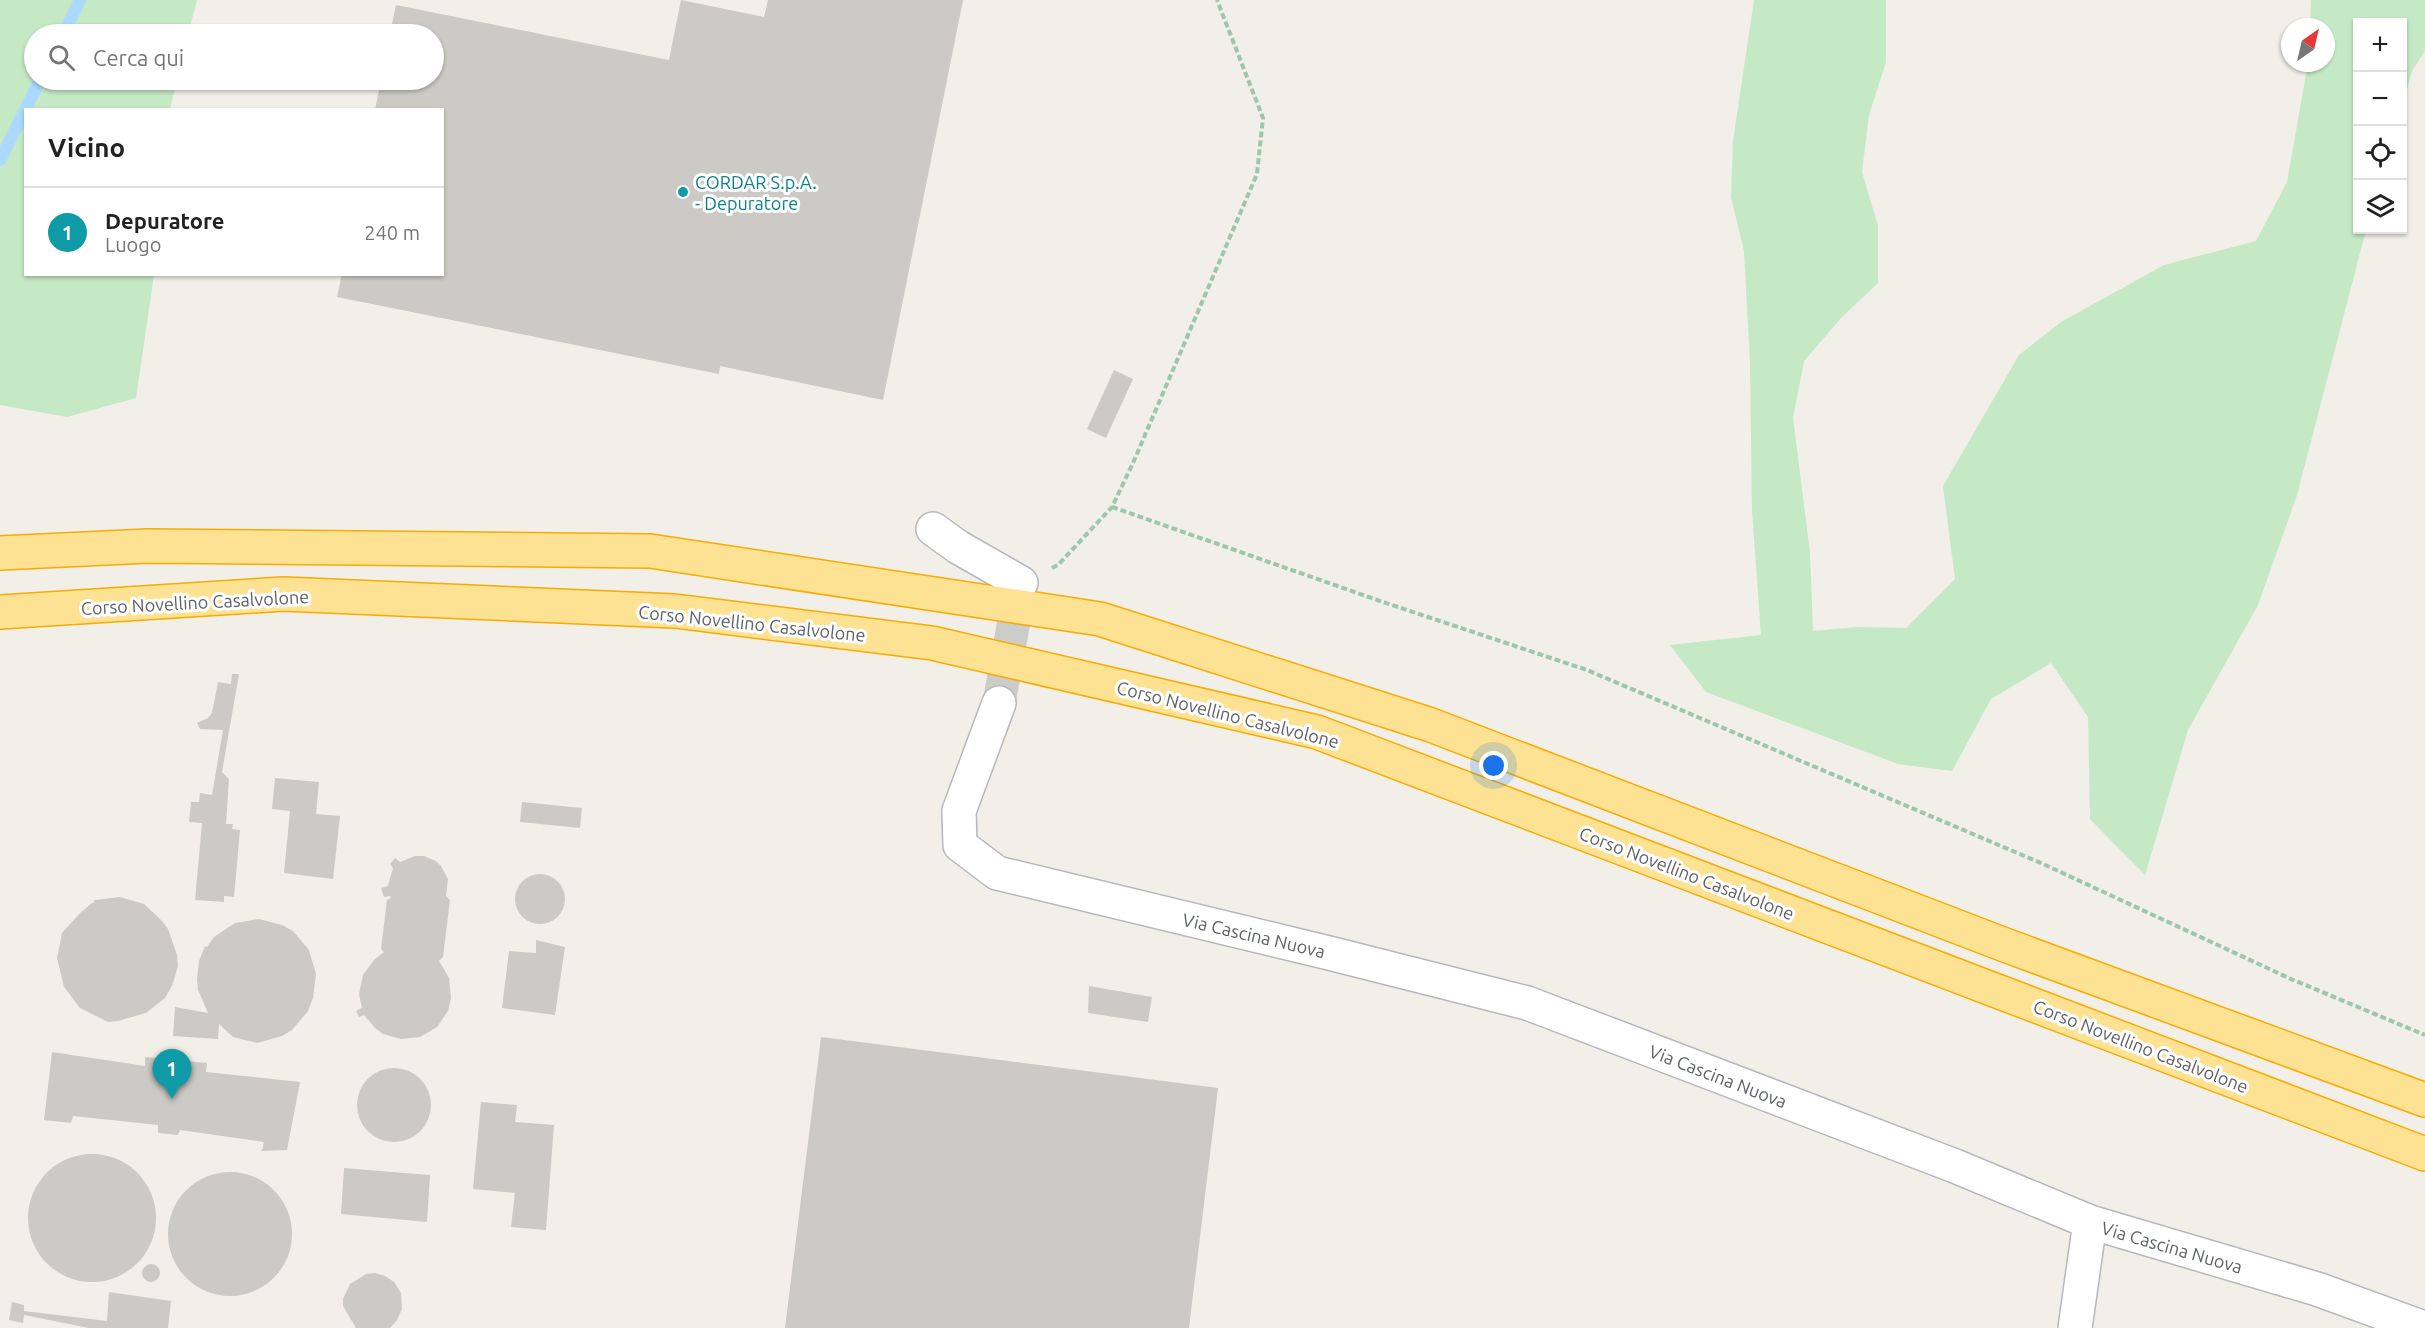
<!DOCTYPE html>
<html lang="it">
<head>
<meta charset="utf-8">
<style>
	body { margin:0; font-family:Ubuntu,sans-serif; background:#f6f6f6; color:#222 }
	.controls { position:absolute; right:18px; top:18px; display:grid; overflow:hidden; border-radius:0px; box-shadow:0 2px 4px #0004 }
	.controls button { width:54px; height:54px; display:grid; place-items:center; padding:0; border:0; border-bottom:2px solid #e0e0e0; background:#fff; color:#222; font:30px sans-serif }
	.compass { position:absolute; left:2281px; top:18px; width:54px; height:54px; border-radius:50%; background:#fff; box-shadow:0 2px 4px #0004; rotate:34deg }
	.you { position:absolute; left:1494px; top:766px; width:21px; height:21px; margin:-15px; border:4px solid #fff; border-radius:50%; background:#1a73e8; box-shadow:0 0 0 9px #1a73e833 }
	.badge { display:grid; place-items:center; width:39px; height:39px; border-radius:50%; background:#ea4335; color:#fff; font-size:20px; font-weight:700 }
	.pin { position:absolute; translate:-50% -50px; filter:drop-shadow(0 2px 3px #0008) }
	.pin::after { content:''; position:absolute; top:32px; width:21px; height:18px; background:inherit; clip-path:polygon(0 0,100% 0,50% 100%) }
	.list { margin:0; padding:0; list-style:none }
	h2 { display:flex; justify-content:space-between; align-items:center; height:78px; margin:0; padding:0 24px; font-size:26px }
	h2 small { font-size:20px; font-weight:400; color:#767676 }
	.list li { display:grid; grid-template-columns:39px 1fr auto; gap:18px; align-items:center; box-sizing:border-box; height:90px; padding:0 24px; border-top:2px solid #e0e0e0 }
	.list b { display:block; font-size:22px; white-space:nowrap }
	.list p { margin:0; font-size:20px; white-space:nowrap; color:#767676 }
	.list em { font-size:20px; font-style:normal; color:#767676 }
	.icon { flex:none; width:33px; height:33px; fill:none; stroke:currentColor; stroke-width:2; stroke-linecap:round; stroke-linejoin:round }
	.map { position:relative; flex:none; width:2425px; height:1328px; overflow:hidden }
	.search { position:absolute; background:#fff; box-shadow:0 2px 4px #0004; left:24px; top:24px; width:420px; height:66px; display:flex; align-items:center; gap:15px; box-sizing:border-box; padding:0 21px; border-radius:33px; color:#767676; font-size:22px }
	.panel { position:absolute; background:#fff; box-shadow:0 2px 4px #0004; left:24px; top:108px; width:420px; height:168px; border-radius:0px }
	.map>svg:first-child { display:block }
	.green { fill:#c5e8c5 }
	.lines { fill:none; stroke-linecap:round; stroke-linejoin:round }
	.stream { stroke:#aadaff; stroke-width:12 }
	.building { fill:#cccac5 }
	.minor-tunnel { stroke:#ccccc8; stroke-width:33; stroke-dasharray:33 16; stroke-linecap:butt }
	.minor-casing { stroke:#b5b8bc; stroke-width:36 }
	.highway-casing { stroke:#f9ab00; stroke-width:36 }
	.path { stroke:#9cc7a9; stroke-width:4; stroke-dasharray:6 3; stroke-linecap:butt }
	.minor { stroke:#fff; stroke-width:33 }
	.highway { stroke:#fde293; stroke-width:33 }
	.culture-dot { fill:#0f9aa8; stroke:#fff; stroke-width:2 }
	.labels { text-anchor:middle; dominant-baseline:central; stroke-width:6; stroke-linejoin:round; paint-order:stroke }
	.culture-label { font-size:18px; fill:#0d838f; stroke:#fff; text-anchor:start }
	.street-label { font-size:18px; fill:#5f6368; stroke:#fff }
</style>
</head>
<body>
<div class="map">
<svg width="2425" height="1328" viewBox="0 0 2425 1328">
	<rect width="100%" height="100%" fill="#f1efe8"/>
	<path class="green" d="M 0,0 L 197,0 L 188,34 L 34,34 L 34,80 L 177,80 L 170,109 L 26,110 L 26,274 L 154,275 L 136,398 L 67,417 L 0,405 Z
		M 1754,0 L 1886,0 L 1886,62 L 1869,115 L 1862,172 L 1878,226 L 1878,283 L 1842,317 L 1804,361 L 1793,418 L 1810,553 L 1813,631 L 1857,627 L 1906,628 L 1955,579 L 1943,486 L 2019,355 L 2061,322 L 2164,265 L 2256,241 L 2287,182 L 2308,63 L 2326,63 L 2326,27 L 2310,27 L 2311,0 L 2425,0 L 2425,51 L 2412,71 L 2403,103 L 2402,22 L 2358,22 L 2358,230 L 2366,230 L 2297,495 L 2258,605 L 2188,730 L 2145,875 L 2090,819 L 2088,717 L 2051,663 L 1991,699 L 1952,771 L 1898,764 L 1706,692 L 1670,645 L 1761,635 L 1752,510 L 1750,361 L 1744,251 L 1731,197 L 1733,141 Z"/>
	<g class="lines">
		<path class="stream" d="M 63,34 L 80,0
			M 0,160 L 40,80"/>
	</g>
	<path class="building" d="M 681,0 L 764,17 L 768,0 L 963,0 L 883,400 L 720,366 L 719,374 L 337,297 L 342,274 L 442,274 L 442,110 L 375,110 L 381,80 L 434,80 L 434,34 L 390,34 L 396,5 L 669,60 Z
		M 1114,370 L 1133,379 L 1106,438 L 1087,429 Z
		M 232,674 L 239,674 L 222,772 L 229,779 L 226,824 L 233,824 L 232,829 L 240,830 L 234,897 L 224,896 L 224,902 L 195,900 L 202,823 L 189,822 L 191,802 L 199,802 L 200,793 L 212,795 L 223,730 L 200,729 L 197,723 L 208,718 L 212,713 L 218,682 L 231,684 Z
		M 275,778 L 319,782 L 316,814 L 340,816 L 333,879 L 284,873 L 290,811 L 272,809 Z
		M 522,802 L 582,808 L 580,828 L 520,822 Z
		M 415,856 L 424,856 L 436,861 L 441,866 L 448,879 L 446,896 L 450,900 L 443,957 L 439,961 L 449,978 L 451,998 L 448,1011 L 437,1027 L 420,1037 L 401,1039 L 383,1034 L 375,1028 L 364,1015 L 359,1017 L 356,1011 L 362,1008 L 359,994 L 363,975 L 374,960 L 384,952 L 381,949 L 387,900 L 391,898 L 390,896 L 384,897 L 381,888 L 388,886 L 393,868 L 390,864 L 395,858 L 400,862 Z
		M515 899a25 25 0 1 1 50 0a25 25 0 1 1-50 0Z
		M 120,897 L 144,904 L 162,921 L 168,929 L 177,955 L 178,966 L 172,986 L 165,998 L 146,1013 L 118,1021 L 108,1022 L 80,1008 L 64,987 L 57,958 L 62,933 L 81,912 L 92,903 L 95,902 L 93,901 L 95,900 Z
		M 259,919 L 282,925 L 293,931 L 309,950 L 316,974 L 313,998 L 308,1011 L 292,1030 L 282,1036 L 257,1043 L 233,1037 L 219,1024 L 218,1039 L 173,1036 L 175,1007 L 208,1013 L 198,990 L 197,979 L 199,961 L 205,946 L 207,947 L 214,937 L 235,923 Z
		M 536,940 L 565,947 L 555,1015 L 502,1008 L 509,951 L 536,953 Z
		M 1089,986 L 1152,997 L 1148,1022 L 1088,1013 Z
		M 821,1037 L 1218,1088 L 1189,1328 L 785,1328 Z
		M 52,1052 L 145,1066 L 145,1057 L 207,1063 L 206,1072 L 300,1082 L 287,1150 L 262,1151 L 264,1142 L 180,1130 L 178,1135 L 158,1133 L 158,1125 L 73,1116 L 71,1123 L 44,1120 Z
		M357 1105a37 37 0 1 1 74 0a37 37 0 1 1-74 0Z
		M 481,1102 L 517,1105 L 515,1122 L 554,1125 L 546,1230 L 511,1227 L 515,1193 L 473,1189 Z
		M28 1218a64 64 0 1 1 128 0a64 64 0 1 1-128 0Z
		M 344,1168 L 430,1175 L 427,1222 L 341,1214 Z
		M168 1234a62 62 0 1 1 124 0a62 62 0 1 1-124 0Z
		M142 1273a9 9 0 1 1 18 0a9 9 0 1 1-18 0Z
		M 375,1273 L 385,1276 L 394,1282 L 401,1293 L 402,1309 L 397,1320 L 390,1328 L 356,1328 L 343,1306 L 343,1299 L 350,1284 L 366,1274 Z
		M 109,1292 L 171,1301 L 168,1328 L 89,1328 L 24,1315 L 23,1323 L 9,1320 L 12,1302 L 24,1305 L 24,1311 L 107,1321 Z"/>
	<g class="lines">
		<path class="minor-tunnel" d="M 999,703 L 1021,583"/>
		<g class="minor-casing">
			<path id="minor" d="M 933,529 L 958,547 L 1021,583
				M 999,703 L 959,811 L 960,845 L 997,873 L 1329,953 L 1527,1003 L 1955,1166 L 2090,1222 L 2317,1289 L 2424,1328
				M 2075,1328 L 2090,1222"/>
		</g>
		<g class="highway-casing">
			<path id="highway" d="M 0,553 L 148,546 L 650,551 L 1100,619 L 1431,725 L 2005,945 L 2425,1100
				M 0,612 L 284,594 L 675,611 L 932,643 L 1317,732 L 2425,1154"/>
		</g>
		<path class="path" d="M 1112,507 L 1383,602 L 1587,670 L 2041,863 L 2291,979 L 2425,1035
			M 1052,568 L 1058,565 L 1112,507 L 1133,463 L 1257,174 L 1263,118 L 1217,0"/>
		<use href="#minor" class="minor"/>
		<use href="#highway" class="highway"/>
	</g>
	<circle class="culture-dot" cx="683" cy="192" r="6"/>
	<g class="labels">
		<g class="culture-label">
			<text x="695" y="182">CORDAR S.p.A.<tspan x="695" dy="21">- Depuratore</tspan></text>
		</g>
		<g class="street-label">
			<text transform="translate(195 602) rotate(-3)">Corso Novellino Casalvolone</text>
			<text transform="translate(752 623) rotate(6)">Corso Novellino Casalvolone</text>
			<text transform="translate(1228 714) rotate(14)">Corso Novellino Casalvolone</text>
			<text transform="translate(1687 873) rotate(21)">Corso Novellino Casalvolone</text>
			<text transform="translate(1254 935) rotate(13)">Via Cascina Nuova</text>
			<text transform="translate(2141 1046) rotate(21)">Corso Novellino Casalvolone</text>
			<text transform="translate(1718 1076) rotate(21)">Via Cascina Nuova</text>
			<text transform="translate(2172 1247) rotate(16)">Via Cascina Nuova</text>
		</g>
	</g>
</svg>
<div class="controls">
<button>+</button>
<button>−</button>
<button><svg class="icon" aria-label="locate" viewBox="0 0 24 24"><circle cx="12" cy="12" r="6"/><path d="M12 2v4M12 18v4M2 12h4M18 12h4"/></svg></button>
<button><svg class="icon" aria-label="layers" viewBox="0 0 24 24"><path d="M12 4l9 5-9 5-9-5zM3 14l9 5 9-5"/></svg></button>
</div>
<svg class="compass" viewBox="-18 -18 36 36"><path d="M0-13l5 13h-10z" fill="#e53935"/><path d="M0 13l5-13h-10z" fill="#767676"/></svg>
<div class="you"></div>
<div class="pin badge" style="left:172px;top:1099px;background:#0f9aa8">1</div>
<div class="search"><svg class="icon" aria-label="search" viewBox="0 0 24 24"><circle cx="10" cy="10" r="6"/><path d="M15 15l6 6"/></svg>Cerca qui</div>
<section class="panel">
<h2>Vicino<small></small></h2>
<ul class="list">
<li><span class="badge" style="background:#0f9aa8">1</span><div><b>Depuratore</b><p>Luogo</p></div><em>240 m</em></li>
</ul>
</section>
</div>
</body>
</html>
